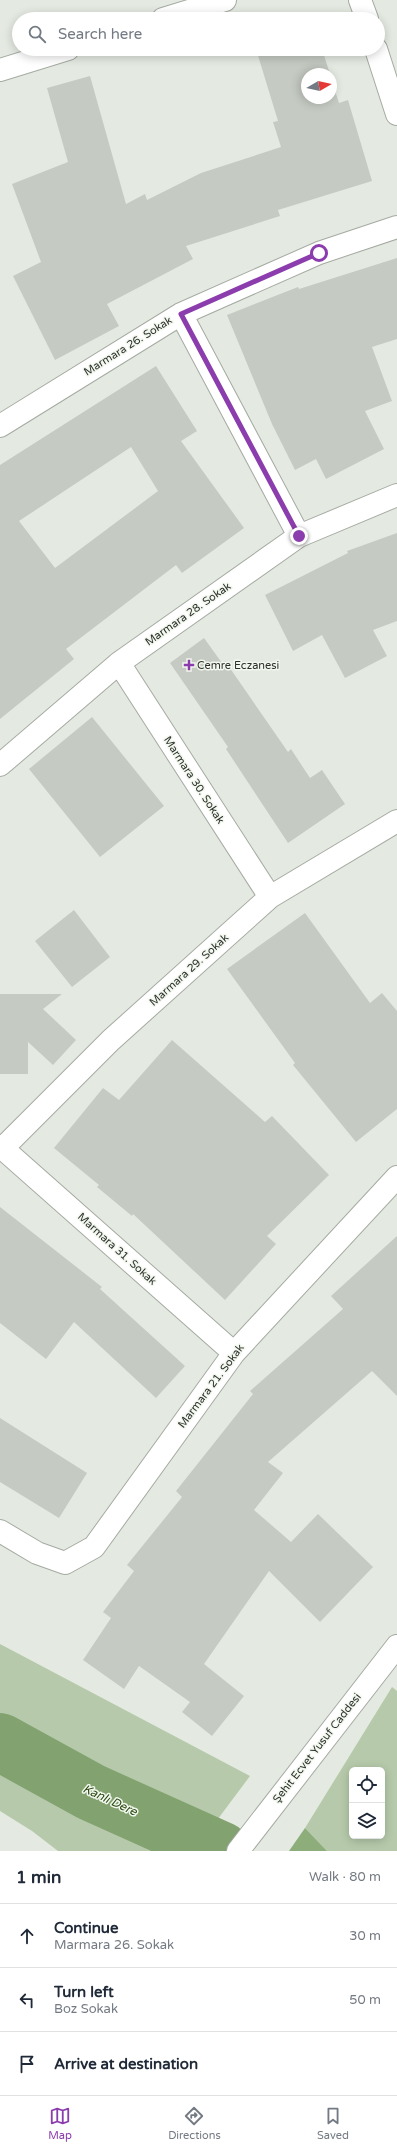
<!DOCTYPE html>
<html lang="en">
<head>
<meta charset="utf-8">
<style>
	body { margin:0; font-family:"Varela Round",sans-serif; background:#f2f2f3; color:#1f2937 }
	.controls { position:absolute; right:12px; bottom:12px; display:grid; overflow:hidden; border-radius:6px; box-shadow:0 2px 10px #0003 }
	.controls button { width:36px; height:36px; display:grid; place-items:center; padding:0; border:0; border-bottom:1px solid #e0e1e3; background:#fff; color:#1f2937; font:20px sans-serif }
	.compass { position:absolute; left:301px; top:68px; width:36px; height:36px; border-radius:50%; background:#fff; box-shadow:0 2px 10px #0003; rotate:81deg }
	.stop { position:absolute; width:12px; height:12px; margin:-9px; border:3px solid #8c3dad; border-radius:50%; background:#fff }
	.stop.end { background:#8c3dad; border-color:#fff; box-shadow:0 1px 4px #0008 }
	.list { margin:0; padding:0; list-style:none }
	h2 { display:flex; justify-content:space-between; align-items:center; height:52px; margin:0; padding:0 16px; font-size:17px }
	h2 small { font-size:13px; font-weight:400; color:#747a83 }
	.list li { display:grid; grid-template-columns:26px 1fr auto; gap:12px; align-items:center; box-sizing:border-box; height:64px; padding:0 16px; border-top:1px solid #e0e1e3 }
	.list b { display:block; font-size:15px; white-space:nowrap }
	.list p { margin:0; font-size:13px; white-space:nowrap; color:#747a83 }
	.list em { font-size:13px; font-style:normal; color:#747a83 }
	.icon { flex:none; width:22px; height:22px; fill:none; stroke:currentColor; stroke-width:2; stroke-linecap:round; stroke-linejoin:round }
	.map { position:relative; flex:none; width:397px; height:1851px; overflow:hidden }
	.search { position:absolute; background:#fff; box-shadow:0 2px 10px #0003; left:12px; right:12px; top:12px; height:44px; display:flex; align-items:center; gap:10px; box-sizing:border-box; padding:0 14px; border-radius:22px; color:#747a83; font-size:15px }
	.sheet { height:244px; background:#fff }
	nav { display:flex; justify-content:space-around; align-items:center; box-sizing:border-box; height:56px; border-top:1px solid #e0e1e3; background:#fff; font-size:11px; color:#747a83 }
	nav a { display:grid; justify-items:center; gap:2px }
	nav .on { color:#8c3dad }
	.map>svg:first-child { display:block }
	.green { fill:#b6caab; fill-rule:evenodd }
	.forest { fill:#8dad7b }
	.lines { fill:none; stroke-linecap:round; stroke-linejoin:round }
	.river { stroke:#82a270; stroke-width:58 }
	.building { fill:#c5cbc2; fill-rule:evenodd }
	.street-casing { stroke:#a5aba2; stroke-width:24 }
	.secondary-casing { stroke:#a5aba2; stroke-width:24 }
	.street { stroke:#fff; stroke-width:22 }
	.secondary { stroke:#fff; stroke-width:22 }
	.route { stroke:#8c3dad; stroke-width:5 }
	.poi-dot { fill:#8c3dad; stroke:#f2f8ee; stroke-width:1.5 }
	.labels { text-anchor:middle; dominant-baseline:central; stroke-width:3; stroke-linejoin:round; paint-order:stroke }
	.street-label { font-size:11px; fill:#2e302d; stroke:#f2f8ee }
	.poi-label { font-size:11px; fill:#2e302d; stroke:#f2f8ee; text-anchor:start }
	.water-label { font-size:12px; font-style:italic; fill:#2a4913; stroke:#f2f8ee }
</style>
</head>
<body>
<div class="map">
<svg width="397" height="1851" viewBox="0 0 397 1851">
	<rect width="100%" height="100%" fill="#e4eae1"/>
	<path class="green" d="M 0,1644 L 250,1776 L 194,1851 L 58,1851 L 32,1831 L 0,1811 Z
		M 392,1687 L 397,1691 L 397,1851 L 327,1851 L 305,1828 ZM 352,1770 L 382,1770 L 382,1836 L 352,1836 Z"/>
	<path class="forest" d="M 305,1828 L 327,1851 L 289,1851 Z"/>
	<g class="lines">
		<path class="river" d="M 0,1742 L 91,1792 L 222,1851"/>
	</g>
	<path class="building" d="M 256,49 L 322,49 L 330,74 L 307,74 L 307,98 L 331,98 L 331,78 L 339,103 L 348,100 L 372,181 L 278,210 L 280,216 L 186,246 L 193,259 L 107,304 L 119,326 L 55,360 L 13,276 L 41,262 L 12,184 L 68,162 L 47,88 L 90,76 L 126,204 L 145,194 L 147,200 L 201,173 L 281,147 L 273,122 L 278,121 Z
		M 397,258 L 397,339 L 372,347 L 392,401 L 365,411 L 384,449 L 326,479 L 316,459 L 295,470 L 272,424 L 227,315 L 298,287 L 299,289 Z
		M 156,366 L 197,431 L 181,441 L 244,528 L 182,573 L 176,565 L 66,649 L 74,659 L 0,719 L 0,465 ZM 131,447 L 158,491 L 55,568 L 19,521 Z
		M 397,533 L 397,621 L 373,630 L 387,656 L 345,678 L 322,635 L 293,651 L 265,595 L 348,553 L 347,551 Z
		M 204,638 L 222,663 L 225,661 L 288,752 L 291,749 L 310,778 L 322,770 L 345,804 L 288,843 L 226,749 L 228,747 L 170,663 Z
		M 92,717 L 164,806 L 100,857 L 29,769 Z
		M 74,910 L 110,957 L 72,987 L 35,941 Z
		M 305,913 L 370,1003 L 382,993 L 397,1011 L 397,1109 L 356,1142 L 293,1065 L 295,1063 L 227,969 Z
		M 0,994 L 62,994 L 43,1009 L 76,1040 L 53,1065 L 28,1042 L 28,1074 L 0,1074 Z
		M 172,1040 L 265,1122 L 272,1116 L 329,1175 L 267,1236 L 276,1244 L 225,1300 L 133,1214 L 132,1216 L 97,1187 L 99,1185 L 54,1148 L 103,1088 L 119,1100 Z
		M 0,1207 L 102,1287 L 100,1289 L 185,1366 L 156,1398 L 74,1322 L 46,1359 L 0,1323 Z
		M 397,1236 L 397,1396 L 372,1371 L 268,1462 L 283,1473 L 254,1510 L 291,1542 L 318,1514 L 373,1567 L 320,1622 L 269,1571 L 204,1664 L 244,1696 L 212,1736 L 182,1712 L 190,1702 L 139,1666 L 124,1689 L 83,1660 L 111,1618 L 103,1612 L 134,1571 L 127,1565 L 182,1497 L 176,1491 L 253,1394 L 250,1391 L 343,1309 L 331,1296 Z
		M 0,1418 L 87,1473 L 59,1518 L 0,1482 Z"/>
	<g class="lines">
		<g class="street-casing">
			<path id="street" d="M 360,0 L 367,19
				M 163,19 L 225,0
				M 376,49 L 397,114
				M 0,70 L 68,49
				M 181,314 L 299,536
				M 0,426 L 181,314 L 319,253 L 397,227
				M 119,663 L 270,897
				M 0,765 L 119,663 L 299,536 L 397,495
				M 0,1146 L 234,1353
				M 3,1148 L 111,1040 L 270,897 L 397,821
				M 0,1531 L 37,1553 L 65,1563 L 94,1547 L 234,1353 L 397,1177"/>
		</g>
		<g class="secondary-casing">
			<path id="secondary" d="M 238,1851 L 397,1646"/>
		</g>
		<use href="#street" class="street"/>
		<use href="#secondary" class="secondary"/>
	</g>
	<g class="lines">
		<path class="route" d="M 299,536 L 181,314 L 319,253"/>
	</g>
	<path class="poi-dot" d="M187 659h4v4h4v4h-4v4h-4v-4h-4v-4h4z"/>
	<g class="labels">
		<g class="street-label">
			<text transform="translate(128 346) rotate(-32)">Marmara 26. Sokak</text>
			<text transform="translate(188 614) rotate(-35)">Marmara 28. Sokak</text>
			<text transform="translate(194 780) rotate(57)">Marmara 30. Sokak</text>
			<text transform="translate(189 970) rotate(-42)">Marmara 29. Sokak</text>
			<text transform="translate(117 1249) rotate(42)">Marmara 31. Sokak</text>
			<text transform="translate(211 1386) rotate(-53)">Marmara 21. Sokak</text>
			<text transform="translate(317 1748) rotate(-52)">Şehit Ecvet Yusuf Caddesi</text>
		</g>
		<g class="poi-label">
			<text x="197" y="665">Cemre Eczanesi</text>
		</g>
		<g class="water-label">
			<text transform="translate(110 1800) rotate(25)">Kanlı Dere</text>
		</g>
	</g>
</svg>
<div class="controls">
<button><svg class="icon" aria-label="locate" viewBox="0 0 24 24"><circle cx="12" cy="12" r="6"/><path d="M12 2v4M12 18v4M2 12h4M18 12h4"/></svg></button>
<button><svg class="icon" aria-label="layers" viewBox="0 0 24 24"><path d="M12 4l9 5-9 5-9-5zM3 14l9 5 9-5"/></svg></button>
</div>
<svg class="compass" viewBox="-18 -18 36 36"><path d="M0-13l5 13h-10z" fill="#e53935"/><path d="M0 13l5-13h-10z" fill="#747a83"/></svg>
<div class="stop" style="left:319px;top:253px"></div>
<div class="stop end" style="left:299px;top:536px"></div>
<div class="search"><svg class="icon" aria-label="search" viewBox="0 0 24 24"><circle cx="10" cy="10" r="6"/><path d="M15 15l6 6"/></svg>Search here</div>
</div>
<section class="sheet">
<h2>1 min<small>Walk · 80 m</small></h2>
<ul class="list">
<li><svg class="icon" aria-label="ahead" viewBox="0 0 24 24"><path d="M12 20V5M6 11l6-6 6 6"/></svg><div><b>Continue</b><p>Marmara 26. Sokak</p></div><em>30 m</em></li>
<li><svg class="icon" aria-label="left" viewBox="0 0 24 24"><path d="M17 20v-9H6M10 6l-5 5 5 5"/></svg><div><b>Turn left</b><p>Boz Sokak</p></div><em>50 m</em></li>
<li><svg class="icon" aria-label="arrive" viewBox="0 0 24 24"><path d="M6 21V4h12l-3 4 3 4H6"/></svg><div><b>Arrive at destination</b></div></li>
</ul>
</section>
<nav>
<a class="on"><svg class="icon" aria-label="map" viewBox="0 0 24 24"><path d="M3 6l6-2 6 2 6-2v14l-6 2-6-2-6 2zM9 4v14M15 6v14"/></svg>Map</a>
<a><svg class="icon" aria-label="directions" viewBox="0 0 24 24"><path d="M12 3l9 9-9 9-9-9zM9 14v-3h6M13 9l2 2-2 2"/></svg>Directions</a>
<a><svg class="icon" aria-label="saved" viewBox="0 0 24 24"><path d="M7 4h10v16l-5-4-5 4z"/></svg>Saved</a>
</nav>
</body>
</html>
